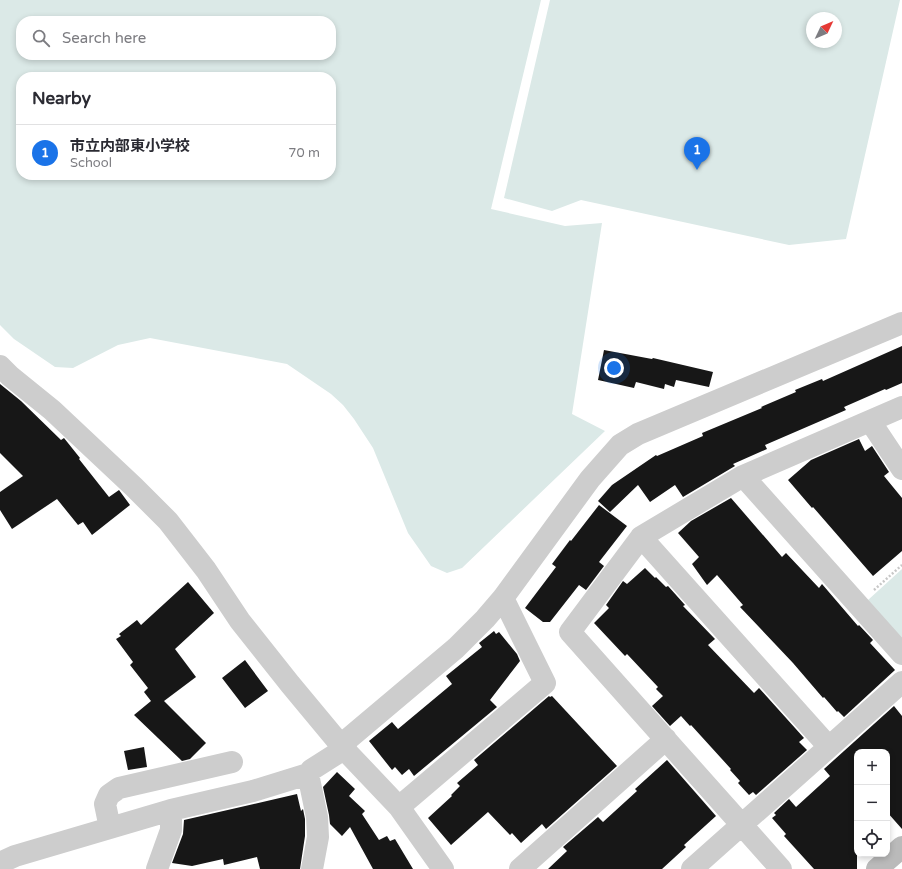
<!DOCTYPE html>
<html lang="en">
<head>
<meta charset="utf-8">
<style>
	body { margin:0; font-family:"Varela Round","Noto Sans JP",sans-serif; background:#f2f2f3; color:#2b2b33 }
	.controls { position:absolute; right:12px; bottom:12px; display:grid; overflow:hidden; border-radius:8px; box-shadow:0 2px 6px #0003 }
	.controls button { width:36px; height:36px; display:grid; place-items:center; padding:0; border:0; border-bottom:1px solid #e1e1e2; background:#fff; color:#2b2b33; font:20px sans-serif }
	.compass { position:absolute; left:806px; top:12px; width:36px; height:36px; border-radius:50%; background:#fff; box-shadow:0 2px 6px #0003; rotate:46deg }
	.you { position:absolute; left:614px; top:368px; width:14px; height:14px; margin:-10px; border:3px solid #fff; border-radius:50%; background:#1a73e8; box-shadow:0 0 0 6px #1a73e833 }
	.badge { display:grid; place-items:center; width:26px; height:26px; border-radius:50%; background:#1a73e8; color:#fff; font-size:13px; font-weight:700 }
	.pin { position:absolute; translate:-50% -33px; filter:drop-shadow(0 1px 2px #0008) }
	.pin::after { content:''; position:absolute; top:21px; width:14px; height:12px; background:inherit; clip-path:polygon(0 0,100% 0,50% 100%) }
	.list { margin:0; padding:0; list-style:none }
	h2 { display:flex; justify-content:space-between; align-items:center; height:52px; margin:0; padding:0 16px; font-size:17px }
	h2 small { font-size:13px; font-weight:400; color:#7c7c81 }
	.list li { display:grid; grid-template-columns:26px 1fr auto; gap:12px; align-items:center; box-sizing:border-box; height:56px; padding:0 16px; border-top:1px solid #e1e1e2 }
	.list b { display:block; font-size:15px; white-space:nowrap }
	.list p { margin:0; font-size:13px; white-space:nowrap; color:#7c7c81 }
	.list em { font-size:13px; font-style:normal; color:#7c7c81 }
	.icon { flex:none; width:22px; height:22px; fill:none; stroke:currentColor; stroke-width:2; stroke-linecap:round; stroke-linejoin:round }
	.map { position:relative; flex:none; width:902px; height:869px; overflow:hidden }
	.search { position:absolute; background:#fff; box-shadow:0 2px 6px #0003; left:16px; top:16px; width:320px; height:44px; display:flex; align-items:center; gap:10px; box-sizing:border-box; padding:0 14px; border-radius:16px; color:#7c7c81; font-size:15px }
	.panel { position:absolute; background:#fff; box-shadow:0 2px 6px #0003; left:16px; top:72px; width:320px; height:108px; border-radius:16px }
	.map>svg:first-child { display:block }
	.green { fill:#dbe9e7; fill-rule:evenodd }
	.building { fill:#171717 }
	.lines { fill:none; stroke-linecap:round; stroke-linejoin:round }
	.path { stroke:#c7c7c7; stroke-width:2.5; stroke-dasharray:2 2; stroke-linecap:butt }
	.street { stroke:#cdcdcd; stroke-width:22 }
	.secondary { stroke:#bababa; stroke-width:22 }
</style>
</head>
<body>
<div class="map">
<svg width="902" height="869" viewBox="0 0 902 869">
	<rect width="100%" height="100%" fill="#fff"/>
	<path class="green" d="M 0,0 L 541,0 L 491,209 L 565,226 L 602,223 L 572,414 L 605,431 L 462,568 L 447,573 L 431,566 L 408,533 L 373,448 L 354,419 L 343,405 L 331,394 L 287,364 L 150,338 L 118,345 L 73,368 L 55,367 L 14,339 L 0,325 ZM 21,21 L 331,21 L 331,55 L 21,55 ZM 21,77 L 331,77 L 331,175 L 21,175 Z
		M 550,0 L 900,0 L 846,239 L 789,245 L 581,200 L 552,211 L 504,198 ZM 812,18 L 836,18 L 836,42 L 812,42 Z
		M 902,569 L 902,639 L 868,600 Z"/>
	<path class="building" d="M 902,346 L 902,383 L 886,390 L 885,389 L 844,407 L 846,410 L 765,445 L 767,449 L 733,464 L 735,466 L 683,497 L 675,485 L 650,502 L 638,485 L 610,512 L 598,501 L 612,485 L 656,455 L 657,456 L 703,436 L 702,433 L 762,408 L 761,407 L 796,392 L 795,390 L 822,379 L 823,381 Z
		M 604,350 L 652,359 L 653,358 L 713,372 L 709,387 L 676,380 L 674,387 L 665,384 L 664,389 L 636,382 L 634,388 L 598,380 Z
		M 0,384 L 21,401 L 61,440 L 64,438 L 80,458 L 79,459 L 109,497 L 119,490 L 130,505 L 92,535 L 83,522 L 78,525 L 57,499 L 12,529 L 0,510 L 0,492 L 23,476 L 0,453 Z
		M 859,439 L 865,451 L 872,446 L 889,472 L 884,476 L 902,498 L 902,551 L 873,576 L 813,507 L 812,508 L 788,480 L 811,460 Z
		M 731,498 L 782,557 L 786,553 L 819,588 L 822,584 L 858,626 L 859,625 L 873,640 L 870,643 L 895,670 L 844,717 L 838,711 L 837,712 L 824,697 L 823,698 L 793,663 L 740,607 L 743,605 L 717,575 L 707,585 L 692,564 L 699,557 L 678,533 L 691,521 Z
		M 599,505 L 627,526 L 599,562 L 604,566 L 586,590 L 579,585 L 550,622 L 543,622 L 525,608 L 556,567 L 552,564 L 570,540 L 571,541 Z
		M 645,568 L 655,578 L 656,577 L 666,587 L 668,586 L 685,605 L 683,606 L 715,639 L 708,645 L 754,693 L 759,688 L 804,738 L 799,742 L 807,750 L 756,795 L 753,792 L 749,795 L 738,783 L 740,781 L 730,770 L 731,769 L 691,725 L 690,726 L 681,716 L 670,726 L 652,706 L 663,696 L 656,689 L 658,687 L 627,654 L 625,656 L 594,623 L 609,608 L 606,605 L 623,581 L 627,584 Z
		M 188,582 L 214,613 L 175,649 L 196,677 L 164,701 L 206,743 L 190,759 L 182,761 L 134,715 L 151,701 L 144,692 L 148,688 L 130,665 L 133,662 L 116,639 L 121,636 L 119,634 L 137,620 L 141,625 Z
		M 494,631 L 496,634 L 499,632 L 517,654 L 520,661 L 490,700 L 497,707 L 414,776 L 409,769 L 402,775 L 395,767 L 392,770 L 369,741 L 392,722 L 398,729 L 452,684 L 446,676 L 482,647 L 479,643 Z
		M 245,660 L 268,691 L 245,708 L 222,678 Z
		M 549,696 L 550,697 L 552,696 L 617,766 L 546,829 L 542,824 L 521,843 L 512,833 L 510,835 L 488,812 L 451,845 L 428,818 L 452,796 L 451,795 L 460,786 L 457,783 L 478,765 L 474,760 Z
		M 894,706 L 902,716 L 902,829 L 887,812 L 887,752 L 857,752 L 857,869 L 814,869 L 784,836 L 786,834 L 772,818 L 776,815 L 774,813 L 789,799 L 796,807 L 830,776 L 824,769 Z
		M 144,747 L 147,767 L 128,770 L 124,751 Z
		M 667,760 L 716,816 L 684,845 L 686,847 L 662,869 L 548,869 L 567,851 L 563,847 L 598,817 L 603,822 L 637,791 L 635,789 Z
		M 337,772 L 355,789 L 349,796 L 365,811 L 362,814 L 379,840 L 387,836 L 390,841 L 395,839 L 413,869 L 373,869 L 350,827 L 342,836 L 330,824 L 329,815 L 323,787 Z
		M 297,794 L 301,811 L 303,809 L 305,819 L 305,836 L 300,869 L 260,869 L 257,857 L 224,865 L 223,859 L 192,866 L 172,863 L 183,834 L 184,820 Z"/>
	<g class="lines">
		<path class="path" d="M 874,590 L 902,565"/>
		<path class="street" d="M 0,366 L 10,376 L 52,410 L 134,487 L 168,521 L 206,570 L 240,621 L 290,684 L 344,749 L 399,807 L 443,869
			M 870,421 L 902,469
			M 743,476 L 902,654
			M 641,537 L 829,747
			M 308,774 L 317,817 L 318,837 L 312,869
			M 399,807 L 545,683 L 503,598
			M 110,828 L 105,804 L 109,795 L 119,788 L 232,762
			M 0,863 L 15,856 L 171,810 L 253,791 L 308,774 L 311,770 L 344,749 L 348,739 L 456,648 L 485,619 L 503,598 L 590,479 L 620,445 L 638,434 L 902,323
			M 157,869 L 171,830 L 171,810
			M 520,869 L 666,739
			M 692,869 L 902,682
			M 781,869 L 570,632 L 641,537 L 743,476 L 902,407"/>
		<path class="secondary" d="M 877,869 L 902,847"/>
	</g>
</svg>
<div class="controls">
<button>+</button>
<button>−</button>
<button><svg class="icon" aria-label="locate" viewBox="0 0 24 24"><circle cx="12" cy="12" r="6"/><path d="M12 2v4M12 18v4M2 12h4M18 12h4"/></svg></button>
</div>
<svg class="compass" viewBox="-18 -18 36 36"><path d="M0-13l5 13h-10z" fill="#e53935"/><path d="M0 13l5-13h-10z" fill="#7c7c81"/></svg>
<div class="you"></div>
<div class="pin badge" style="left:697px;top:170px">1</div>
<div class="search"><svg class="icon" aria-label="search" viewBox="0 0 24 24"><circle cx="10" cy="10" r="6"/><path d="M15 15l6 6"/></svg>Search here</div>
<section class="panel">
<h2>Nearby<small></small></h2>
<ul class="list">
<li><span class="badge">1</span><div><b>市立内部東小学校</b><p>School</p></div><em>70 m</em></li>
</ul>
</section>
</div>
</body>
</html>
